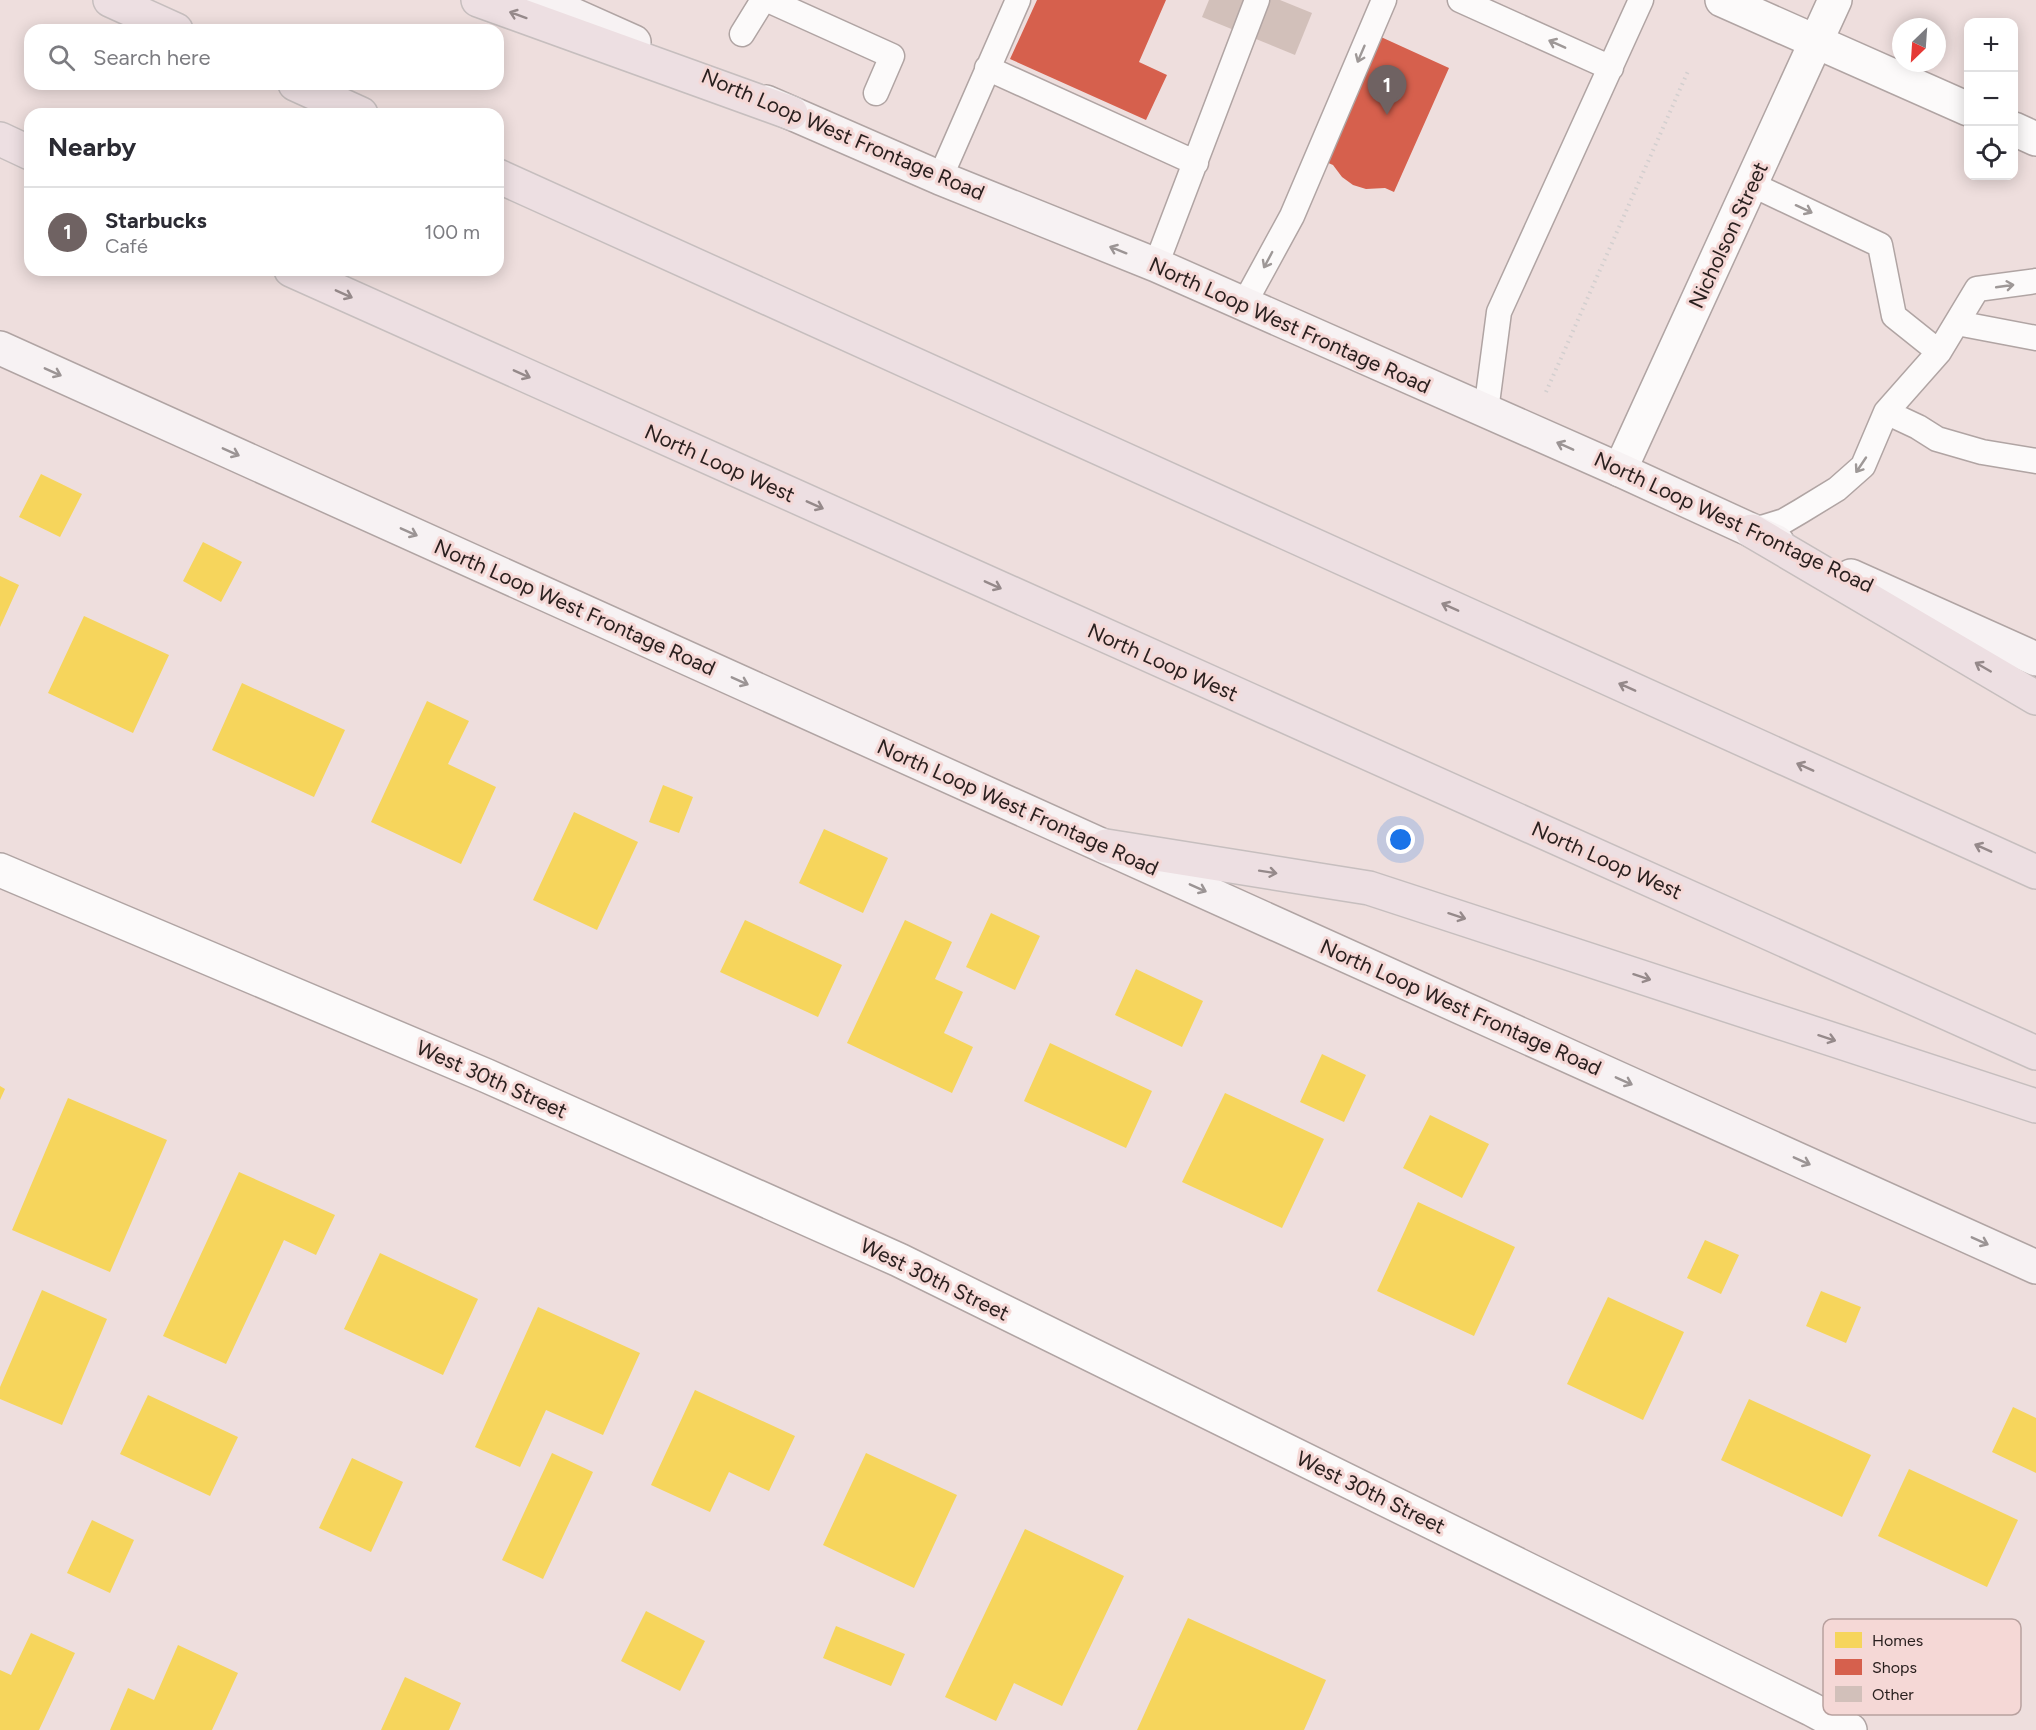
<!DOCTYPE html>
<html lang="en">
<head>
<meta charset="utf-8">
<style>
	body { margin:0; font-family:Figtree,sans-serif; background:#f7f7f7; color:#2b2b33 }
	.controls { position:absolute; right:18px; top:18px; display:grid; overflow:hidden; border-radius:12px; box-shadow:0 3px 15px #0003 }
	.controls button { width:54px; height:54px; display:grid; place-items:center; padding:0; border:0; border-bottom:2px solid #e1e1e2; background:#fff; color:#2b2b33; font:30px sans-serif }
	.compass { position:absolute; left:1892px; top:18px; width:54px; height:54px; border-radius:50%; background:#fff; box-shadow:0 3px 15px #0003; rotate:205deg }
	.you { position:absolute; left:1401px; top:840px; width:21px; height:21px; margin:-15px; border:4px solid #fff; border-radius:50%; background:#1a73e8; box-shadow:0 0 0 9px #1a73e833 }
	.badge { display:grid; place-items:center; width:39px; height:39px; border-radius:50%; background:#6f6262; color:#fff; font-size:20px; font-weight:700 }
	.pin { position:absolute; translate:-50% -50px; filter:drop-shadow(0 2px 3px #0008) }
	.pin::after { content:''; position:absolute; top:32px; width:21px; height:18px; background:inherit; clip-path:polygon(0 0,100% 0,50% 100%) }
	.list { margin:0; padding:0; list-style:none }
	h2 { display:flex; justify-content:space-between; align-items:center; height:78px; margin:0; padding:0 24px; font-size:26px }
	h2 small { font-size:20px; font-weight:400; color:#7c7c81 }
	.list li { display:grid; grid-template-columns:39px 1fr auto; gap:18px; align-items:center; box-sizing:border-box; height:90px; padding:0 24px; border-top:2px solid #e1e1e2 }
	.list b { display:block; font-size:22px; white-space:nowrap }
	.list p { margin:0; font-size:20px; white-space:nowrap; color:#7c7c81 }
	.list em { font-size:20px; font-style:normal; color:#7c7c81 }
	.icon { flex:none; width:33px; height:33px; fill:none; stroke:currentColor; stroke-width:2; stroke-linecap:round; stroke-linejoin:round }
	.map { position:relative; flex:none; width:2036px; height:1730px; overflow:hidden }
	.search { position:absolute; background:#fff; box-shadow:0 3px 15px #0003; left:24px; top:24px; width:480px; height:66px; display:flex; align-items:center; gap:15px; box-sizing:border-box; padding:0 21px; border-radius:18px; color:#7c7c81; font-size:22px }
	.panel { position:absolute; background:#fff; box-shadow:0 3px 15px #0003; left:24px; top:108px; width:480px; height:168px; border-radius:18px }
	.map>svg:first-child { display:block }
	.homes { fill:#f6d55c }
	.shops { fill:#d6604d }
	.building { fill:#d2c0ba }
	.lines { fill:none; stroke-linecap:round; stroke-linejoin:round }
	.service-casing { stroke:#b0a4a3; stroke-width:27 }
	.minor-casing { stroke:#b0a4a3; stroke-width:36 }
	.secondary-casing { stroke:#b0a4a3; stroke-width:36 }
	.motorway-casing { stroke:#c6bebe; stroke-width:36 }
	.path { stroke:#d3cfcf; stroke-width:4; stroke-dasharray:1.5 4.5; stroke-linecap:butt }
	.service { stroke:#fcfafa; stroke-width:24 }
	.minor { stroke:#fcfafa; stroke-width:33 }
	.secondary { stroke:#f7f2f3; stroke-width:33 }
	.motorway { stroke:#eddfe2; stroke-width:33 }
	.oneway { stroke:#95898a }
	.oneway2 { stroke:#9e9897 }
	.oneway3 { stroke:#9b9494 }
	.labels { text-anchor:middle; dominant-baseline:central; stroke-width:6; stroke-linejoin:round; paint-order:stroke }
	.street-label { font-size:21px; fill:#2a201f; stroke:#f5d8d6 }
	.key { fill:#f5d8d6; stroke:#b8a19f; stroke-width:1.5 }
	.key-label { font-size:16px; fill:#2a201f }
</style>
</head>
<body>
<div class="map">
<svg width="2036" height="1730" viewBox="0 0 2036 1730">
	<rect width="100%" height="100%" fill="#eededd"/>
	<path class="homes" d="M 41,474 L 82,494 L 60,537 L 19,517 Z
		M 203,542 L 242,562 L 221,602 L 183,581 Z
		M 0,576 L 19,585 L 0,627 Z
		M 84,616 L 169,655 L 133,733 L 48,693 Z
		M 242,683 L 345,730 L 314,797 L 212,750 Z
		M 427,701 L 469,721 L 448,764 L 496,787 L 461,864 L 371,822 Z
		M 663,785 L 693,797 L 679,833 L 649,822 Z
		M 574,812 L 638,842 L 597,930 L 533,900 Z
		M 824,829 L 888,858 L 863,913 L 799,883 Z
		M 991,913 L 1040,936 L 1015,990 L 966,967 Z
		M 745,920 L 842,965 L 818,1017 L 720,972 Z
		M 905,920 L 952,942 L 935,979 L 963,992 L 944,1033 L 973,1047 L 952,1093 L 847,1043 Z
		M 1136,969 L 1203,1001 L 1182,1047 L 1115,1015 Z
		M 1050,1043 L 1152,1091 L 1126,1148 L 1024,1101 Z
		M 1322,1054 L 1366,1075 L 1344,1122 L 1300,1102 Z
		M 0,1086 L 5,1089 L 0,1100 Z
		M 1225,1093 L 1324,1139 L 1282,1228 L 1182,1182 Z
		M 68,1098 L 167,1140 L 110,1272 L 12,1230 Z
		M 1430,1115 L 1489,1144 L 1462,1198 L 1403,1168 Z
		M 239,1172 L 335,1215 L 316,1255 L 284,1240 L 226,1364 L 163,1336 Z
		M 1418,1202 L 1515,1247 L 1474,1336 L 1377,1291 Z
		M 1705,1240 L 1739,1255 L 1721,1294 L 1687,1278 Z
		M 380,1253 L 478,1299 L 443,1375 L 344,1329 Z
		M 42,1290 L 107,1319 L 62,1425 L 0,1399 L 0,1387 Z
		M 1821,1291 L 1861,1307 L 1846,1343 L 1806,1326 Z
		M 1608,1297 L 1684,1332 L 1643,1420 L 1567,1384 Z
		M 538,1307 L 640,1353 L 603,1435 L 546,1410 L 520,1467 L 475,1447 Z
		M 695,1390 L 795,1436 L 769,1491 L 729,1472 L 710,1512 L 651,1485 Z
		M 148,1395 L 238,1437 L 210,1496 L 120,1454 Z
		M 1749,1399 L 1871,1455 L 1842,1517 L 1721,1460 Z
		M 2013,1407 L 2036,1418 L 2036,1473 L 1992,1452 Z
		M 552,1453 L 593,1472 L 543,1579 L 502,1560 Z
		M 866,1453 L 957,1495 L 914,1588 L 823,1545 Z
		M 352,1458 L 403,1482 L 371,1552 L 319,1528 Z
		M 1909,1469 L 2018,1520 L 1987,1587 L 1878,1536 Z
		M 92,1520 L 134,1540 L 110,1593 L 67,1573 Z
		M 1025,1529 L 1124,1576 L 1062,1706 L 1014,1683 L 996,1721 L 945,1697 Z
		M 646,1611 L 705,1641 L 680,1691 L 621,1661 Z
		M 1188,1618 L 1326,1680 L 1304,1730 L 1137,1730 Z
		M 836,1626 L 905,1654 L 891,1686 L 823,1658 Z
		M 31,1633 L 75,1653 L 39,1730 L 0,1730 L 0,1670 L 11,1675 Z
		M 178,1645 L 238,1673 L 212,1730 L 110,1730 L 128,1688 L 154,1700 Z
		M 405,1677 L 461,1703 L 449,1730 L 381,1730 Z"/>
	<path class="shops" d="M 1037,0 L 1166,0 L 1139,62 L 1167,75 L 1146,120 L 1010,59 Z
		M 1381,37 L 1449,68 L 1394,192 L 1385,188 L 1366,189 L 1353,185 L 1342,177 L 1333,165 L 1326,162 Z"/>
	<path class="building" d="M 1209,0 L 1280,0 L 1312,13 L 1295,55 L 1202,17 Z"/>
	<g class="lines">
		<g class="service-casing">
			<path id="service" d="M 768,0 L 892,56 L 876,93
				M 1460,0 L 1611,68
				M 742,34 L 763,0
				M 987,68 L 1196,163
				M 940,178 L 1018,0
				M 1751,184 L 1880,245 L 1894,316 L 1939,352
				M 1156,265 L 1257,0
				M 1244,304 L 1292,216 L 1384,0
				M 1957,323 L 2036,338
				M 1486,411 L 1499,312 L 1641,0
				M 1886,412 L 1918,427 L 1937,439 L 1982,452 L 2036,461
				M 1752,531 L 1784,521 L 1801,511 L 1837,489 L 1863,466 L 1886,412 L 1939,352 L 1977,289 L 2036,281"/>
		</g>
		<g class="minor-casing">
			<path id="minor" d="M 1722,0 L 1968,109
				M 2014,129 L 2036,139
				M 1620,470 L 1835,0
				M 0,870 L 487,1076 L 899,1260 L 1811,1709 L 1850,1730"/>
		</g>
		<g class="secondary-casing">
			<path id="secondary" d="M 540,0 L 634,42
				M 766,102 L 940,178 L 1156,265 L 1620,470 L 1777,542
				M 0,348 L 2036,1267
				M 1851,576 L 2036,659"/>
		</g>
		<g class="motorway-casing">
			<path id="motorway" d="M 110,0 L 176,30
				M 478,0 L 791,113
				M 295,84 L 361,114
				M 0,139 L 30,153
				M 498,176 L 2036,872
				M 291,270 L 2036,1053
				M 1752,531 L 2036,698
				M 1106,846 L 1369,888 L 2036,1106"/>
		</g>
		<path class="path" d="M 1546,392 L 1689,69"/>
		<use href="#service" class="service"/>
		<use href="#minor" class="minor"/>
		<use href="#secondary" class="secondary"/>
		<use href="#motorway" class="motorway"/>
	</g>
	<defs><path id="oneway-shaft" d="M-6 0H5M1.5-3L5.5 0L1.5 3" fill="none" stroke-width="1.6" stroke-linecap="round" stroke-linejoin="round" transform="scale(1.5)"/></defs>
	<g class="oneway">
		<use href="#oneway-shaft" transform="translate(518 15) rotate(-160)"/>
		<use href="#oneway-shaft" transform="translate(344 294) rotate(24)"/>
		<use href="#oneway-shaft" transform="translate(522 374) rotate(24)"/>
		<use href="#oneway-shaft" transform="translate(815 505) rotate(24)"/>
		<use href="#oneway-shaft" transform="translate(993 585) rotate(24)"/>
		<use href="#oneway-shaft" transform="translate(1450 607) rotate(-156)"/>
		<use href="#oneway-shaft" transform="translate(1983 667) rotate(-150)"/>
		<use href="#oneway-shaft" transform="translate(1627 687) rotate(-156)"/>
		<use href="#oneway-shaft" transform="translate(1805 767) rotate(-156)"/>
		<use href="#oneway-shaft" transform="translate(1983 848) rotate(-156)"/>
		<use href="#oneway-shaft" transform="translate(1268 872) rotate(9)"/>
		<use href="#oneway-shaft" transform="translate(1457 916) rotate(18)"/>
		<use href="#oneway-shaft" transform="translate(1642 977) rotate(18)"/>
		<use href="#oneway-shaft" transform="translate(1827 1038) rotate(18)"/>
	</g>
	<g class="oneway2">
		<use href="#oneway-shaft" transform="translate(1557 44) rotate(-156)"/>
		<use href="#oneway-shaft" transform="translate(1361 54) rotate(113)"/>
		<use href="#oneway-shaft" transform="translate(1804 209) rotate(25)"/>
		<use href="#oneway-shaft" transform="translate(1268 260) rotate(118)"/>
		<use href="#oneway-shaft" transform="translate(2005 286) rotate(-8)"/>
		<use href="#oneway-shaft" transform="translate(1861 465) rotate(124)"/>
	</g>
	<g class="oneway3">
		<use href="#oneway-shaft" transform="translate(1118 250) rotate(-158)"/>
		<use href="#oneway-shaft" transform="translate(53 372) rotate(24)"/>
		<use href="#oneway-shaft" transform="translate(1565 446) rotate(-156)"/>
		<use href="#oneway-shaft" transform="translate(231 452) rotate(24)"/>
		<use href="#oneway-shaft" transform="translate(409 532) rotate(24)"/>
		<use href="#oneway-shaft" transform="translate(740 681) rotate(24)"/>
		<use href="#oneway-shaft" transform="translate(1198 888) rotate(24)"/>
		<use href="#oneway-shaft" transform="translate(1624 1081) rotate(24)"/>
		<use href="#oneway-shaft" transform="translate(1802 1161) rotate(24)"/>
		<use href="#oneway-shaft" transform="translate(1980 1241) rotate(24)"/>
	</g>
	<g class="labels">
		<g class="street-label">
			<text transform="translate(843 134) rotate(23)">North Loop West Frontage Road</text>
			<text transform="translate(1728 235) rotate(-65)">Nicholson Street</text>
			<text transform="translate(1290 325) rotate(24)">North Loop West Frontage Road</text>
			<text transform="translate(720 463) rotate(24)">North Loop West</text>
			<text transform="translate(1734 522) rotate(25)">North Loop West Frontage Road</text>
			<text transform="translate(575 607) rotate(24)">North Loop West Frontage Road</text>
			<text transform="translate(1163 662) rotate(24)">North Loop West</text>
			<text transform="translate(1018 807) rotate(24)">North Loop West Frontage Road</text>
			<text transform="translate(1607 860) rotate(24)">North Loop West</text>
			<text transform="translate(1461 1007) rotate(24)">North Loop West Frontage Road</text>
			<text transform="translate(492 1079) rotate(24)">West 30th Street</text>
			<text transform="translate(935 1279) rotate(26)">West 30th Street</text>
			<text transform="translate(1371 1492) rotate(26)">West 30th Street</text>
		</g>
	</g>
	<rect x="1823" y="1619" width="198" height="96" rx="9" class="key"/>
	<rect x="1835" y="1632" width="27" height="16" fill="#f6d55c"/>
	<rect x="1835" y="1659" width="27" height="16" fill="#d6604d"/>
	<rect x="1835" y="1686" width="27" height="16" fill="#d2c0ba"/>
	<g class="key-label">
		<text x="1872" y="1646">Homes</text>
		<text x="1872" y="1673">Shops</text>
		<text x="1872" y="1700">Other</text>
	</g>
</svg>
<div class="controls">
<button>+</button>
<button>−</button>
<button><svg class="icon" aria-label="locate" viewBox="0 0 24 24"><circle cx="12" cy="12" r="6"/><path d="M12 2v4M12 18v4M2 12h4M18 12h4"/></svg></button>
</div>
<svg class="compass" viewBox="-18 -18 36 36"><path d="M0-13l5 13h-10z" fill="#e53935"/><path d="M0 13l5-13h-10z" fill="#7c7c81"/></svg>
<div class="you"></div>
<div class="pin badge" style="left:1387px;top:115px">1</div>
<div class="search"><svg class="icon" aria-label="search" viewBox="0 0 24 24"><circle cx="10" cy="10" r="6"/><path d="M15 15l6 6"/></svg>Search here</div>
<section class="panel">
<h2>Nearby<small></small></h2>
<ul class="list">
<li><span class="badge">1</span><div><b>Starbucks</b><p>Café</p></div><em>100 m</em></li>
</ul>
</section>
</div>
</body>
</html>
